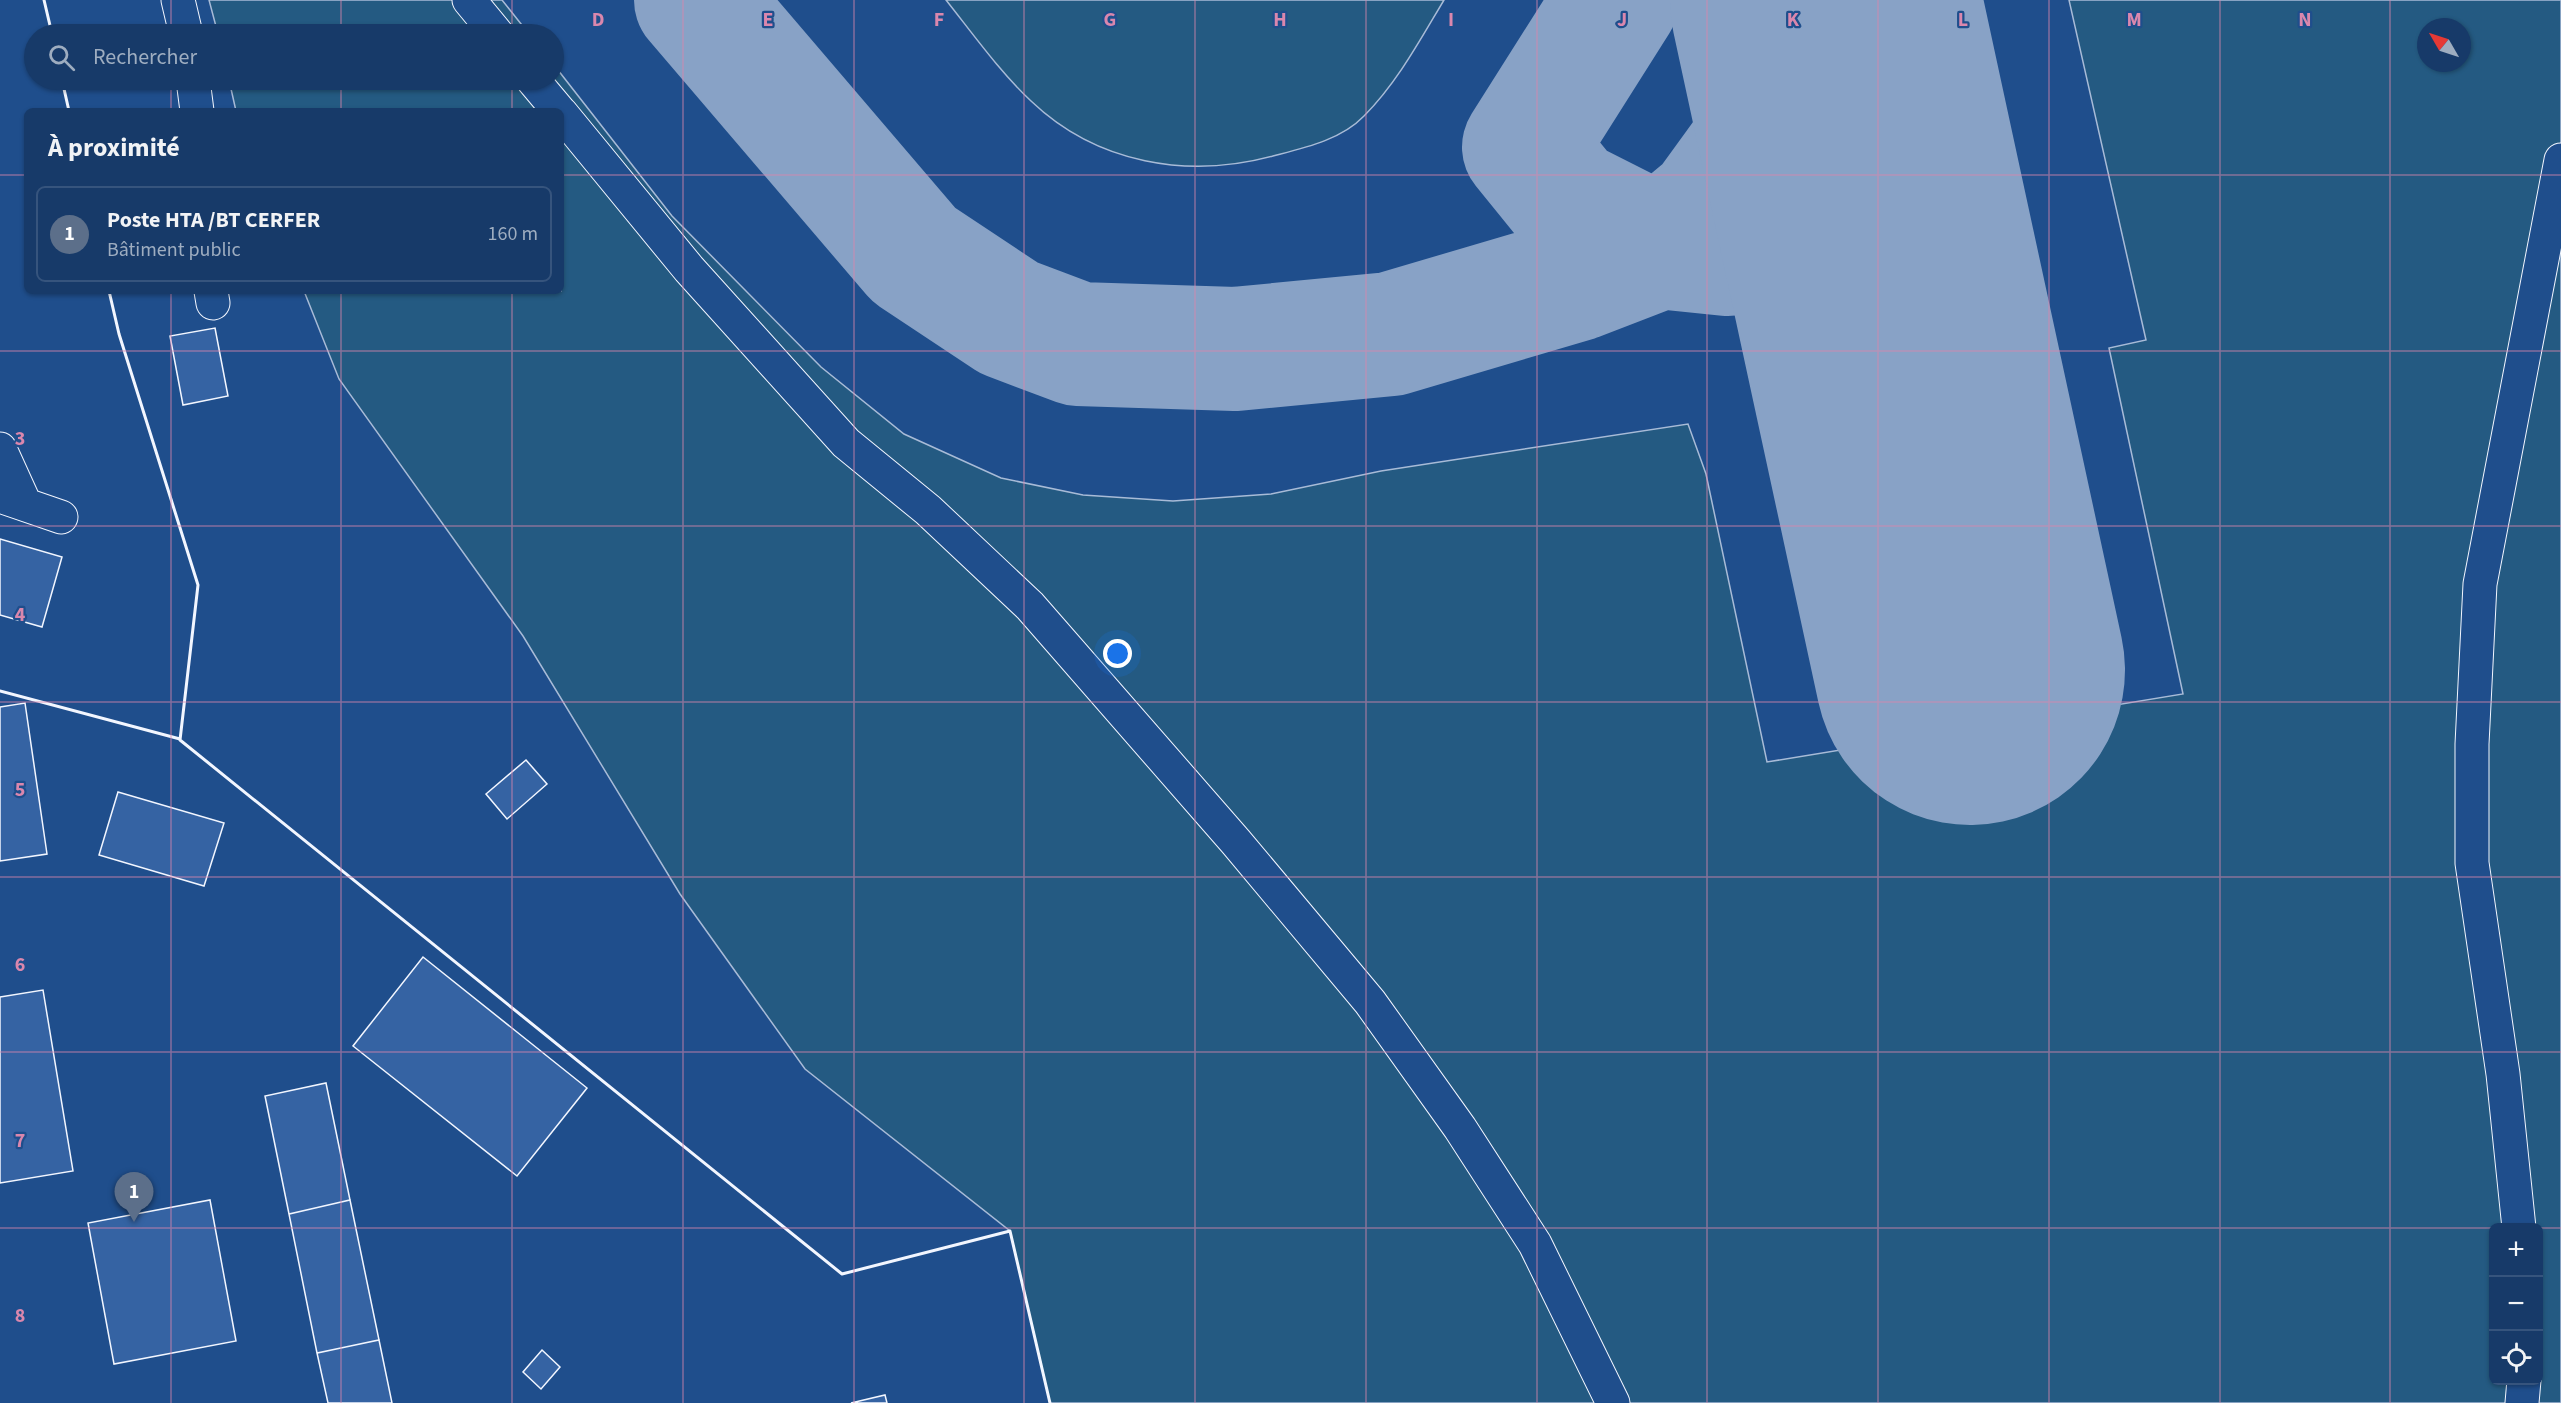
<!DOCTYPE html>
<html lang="fr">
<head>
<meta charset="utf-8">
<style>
	body { margin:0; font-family:"Source Sans 3",sans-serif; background:#244571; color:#f1f3f6 }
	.controls { position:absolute; right:18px; bottom:18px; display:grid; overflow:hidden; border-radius:9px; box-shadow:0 2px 4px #0004 }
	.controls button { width:54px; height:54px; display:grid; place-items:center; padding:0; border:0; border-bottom:2px solid #36547d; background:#173a69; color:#f1f3f6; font:30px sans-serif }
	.compass { position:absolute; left:2417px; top:18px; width:54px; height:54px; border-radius:50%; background:#173a69; box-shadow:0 2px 4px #0004; rotate:309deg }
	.you { position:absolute; left:1118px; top:654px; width:21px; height:21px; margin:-15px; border:4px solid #fff; border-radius:50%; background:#1a73e8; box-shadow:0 0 0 9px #1a73e833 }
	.badge { display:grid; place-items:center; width:39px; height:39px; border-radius:50%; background:#ffb74d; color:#fff; font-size:20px; font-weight:700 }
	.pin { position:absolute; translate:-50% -50px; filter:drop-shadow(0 2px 3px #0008) }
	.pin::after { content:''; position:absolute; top:32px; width:21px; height:18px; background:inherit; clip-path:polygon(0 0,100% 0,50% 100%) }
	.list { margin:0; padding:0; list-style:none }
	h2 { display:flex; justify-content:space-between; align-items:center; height:78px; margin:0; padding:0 24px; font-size:26px }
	h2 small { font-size:20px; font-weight:400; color:#9eadc0 }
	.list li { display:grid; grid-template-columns:39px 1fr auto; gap:18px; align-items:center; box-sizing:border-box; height:96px; margin:0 12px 12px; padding:0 12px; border:2px solid #36547d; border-radius:9px }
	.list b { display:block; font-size:22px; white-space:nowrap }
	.list p { margin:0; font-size:20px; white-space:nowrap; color:#9eadc0 }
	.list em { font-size:20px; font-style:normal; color:#9eadc0 }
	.icon { flex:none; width:33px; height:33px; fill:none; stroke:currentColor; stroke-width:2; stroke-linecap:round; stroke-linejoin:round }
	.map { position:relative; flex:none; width:2561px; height:1403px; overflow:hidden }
	.search { position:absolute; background:#173a69; box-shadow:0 2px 4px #0004; left:24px; top:24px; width:540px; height:66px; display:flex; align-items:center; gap:15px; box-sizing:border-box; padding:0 21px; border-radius:33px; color:#9eadc0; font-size:22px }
	.panel { position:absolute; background:#173a69; box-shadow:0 2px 4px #0004; left:24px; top:108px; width:540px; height:186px; border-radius:9px }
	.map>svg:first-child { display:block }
	.green { fill:#245a82; stroke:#a8bbd7; stroke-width:1.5; fill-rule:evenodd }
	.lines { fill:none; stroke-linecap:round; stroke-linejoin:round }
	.taxiway { stroke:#88a2c6; stroke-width:124 }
	.runway { stroke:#88a2c6; stroke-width:310 }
	.building { fill:#3563a3; stroke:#f2f6ff; stroke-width:1.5 }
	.minor-casing { stroke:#f2f6ff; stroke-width:35 }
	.minor { stroke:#1f4e8c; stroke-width:33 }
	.wall { stroke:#f2f6ff; stroke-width:3 }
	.grid { fill:none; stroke:#da87ad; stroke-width:1.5; stroke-opacity:0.55 }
	.grid-label { font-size:20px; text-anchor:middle; font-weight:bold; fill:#da87ad; stroke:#1f4e8c; stroke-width:4.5; stroke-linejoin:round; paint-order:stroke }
</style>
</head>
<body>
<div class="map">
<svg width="2561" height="1403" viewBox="0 0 2561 1403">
	<rect width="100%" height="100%" fill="#1f4e8c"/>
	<path class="green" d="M 209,0 L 502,0 L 529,34 L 218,34 Z
		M 946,0 L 1444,0 C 1420,40 1397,83 1364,116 C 1341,140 1304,148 1273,156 C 1188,179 1097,164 1031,101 C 1000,72 973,34 946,0 Z
		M 2069,0 L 2561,0 L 2561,1403 L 1050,1403 L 1010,1231 L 805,1069 L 680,894 L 523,636 L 339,379 L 304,291 L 561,291 L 561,111 L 236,111 L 229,80 L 554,80 L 554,65 L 672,216 L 821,367 L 904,434 L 1001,478 L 1083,495 L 1173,501 L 1271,494 L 1381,471 L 1688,424 L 1706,474 L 1767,762 L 2183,694 L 2109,348 L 2146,340 ZM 2426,27 L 2462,27 L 2462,63 L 2426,63 ZM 2494,1228 L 2538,1228 L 2538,1380 L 2494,1380 Z"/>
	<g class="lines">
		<path class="taxiway" d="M 696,0 L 914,255 L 1009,318 L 1078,344 L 1235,349 L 1391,334 L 1577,279 L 1660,247 L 1708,207 L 1782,105 L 1799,20 L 1800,0
			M 1617,0 L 1524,147 L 1567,200 L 1660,247 L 1728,254 L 1802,236 L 1838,218 L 1865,184"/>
		<path class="runway" d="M 1825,0 L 1970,670"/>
	</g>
	<path class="building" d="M 215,328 L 228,396 L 183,405 L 170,336 Z
		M 0,539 L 62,557 L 42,627 L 0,615 Z
		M 25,703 L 47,854 L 0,861 L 0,707 Z
		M 526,760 L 547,784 L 507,819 L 486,794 Z
		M 118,792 L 224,823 L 204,886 L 99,855 Z
		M 423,957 L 587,1088 L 517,1176 L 353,1046 Z
		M 43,990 L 73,1171 L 0,1183 L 0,997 Z
		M 326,1083 L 350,1200 L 289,1214 L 265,1096 Z
		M 210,1200 L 236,1341 L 114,1364 L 88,1223 Z
		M 350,1200 L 379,1340 L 317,1353 L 289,1214 Z
		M 379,1340 L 392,1403 L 328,1403 L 317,1353 Z
		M 542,1350 L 560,1367 L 541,1389 L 523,1372 Z
		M 885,1395 L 887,1403 L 851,1403 Z"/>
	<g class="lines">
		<g class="minor-casing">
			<path id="minor" d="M 178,0 L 186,34
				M 469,0 L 497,34
				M 193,80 L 197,111
				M 533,80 L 559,111
				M 561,113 L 689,269 L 846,443 L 928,510 L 1030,606 L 1236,842 L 1370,1002 L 1460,1128 L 1535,1244 L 1613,1403
				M 211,291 L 213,303
				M 0,449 L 25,504
				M 0,496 L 61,517
				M 2519,1228 L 2503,1074 L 2472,863 L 2472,744 L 2480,584 L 2561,160
				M 2522,1403 L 2524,1380"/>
		</g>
		<use href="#minor" class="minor"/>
		<path class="wall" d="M 44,0 L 52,34
			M 62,80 L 69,111
			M 109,291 L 119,334 L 198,585 L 180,740 L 842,1274 L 1010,1231 L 1050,1403
			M 0,691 L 180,739"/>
	</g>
	<path class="grid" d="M 171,0 L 171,34M 341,0 L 341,34M 512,0 L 512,34M 683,0 L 683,1403M 854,0 L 854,1403M 1024,0 L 1024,1403M 1195,0 L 1195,1403M 1366,0 L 1366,1403M 1537,0 L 1537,1403M 1707,0 L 1707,1403M 1878,0 L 1878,1403M 2049,0 L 2049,1403M 2220,0 L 2220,1403M 2390,0 L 2390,1403M 171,80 L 171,111M 341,80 L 341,111M 512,80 L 512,111M 0,175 L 27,175M 561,175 L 2561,175M 171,291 L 171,1403M 341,291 L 341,1403M 512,291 L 512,1403M 0,351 L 2561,351M 0,526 L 2561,526M 0,702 L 2561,702M 0,877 L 2561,877M 0,1052 L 2561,1052M 0,1228 L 2494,1228M 2538,1228 L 2561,1228"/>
	<g class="grid-label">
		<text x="598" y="26">D</text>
		<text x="768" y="26">E</text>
		<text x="939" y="26">F</text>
		<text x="1110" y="26">G</text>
		<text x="1280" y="26">H</text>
		<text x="1451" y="26">I</text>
		<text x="1622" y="26">J</text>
		<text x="1793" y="26">K</text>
		<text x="1963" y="26">L</text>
		<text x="2134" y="26">M</text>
		<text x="2305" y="26">N</text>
		<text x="20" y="445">3</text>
		<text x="20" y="621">4</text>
		<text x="20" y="796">5</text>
		<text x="20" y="971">6</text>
		<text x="20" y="1147">7</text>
		<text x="20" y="1322">8</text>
	</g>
</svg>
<div class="controls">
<button>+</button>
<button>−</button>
<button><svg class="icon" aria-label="locate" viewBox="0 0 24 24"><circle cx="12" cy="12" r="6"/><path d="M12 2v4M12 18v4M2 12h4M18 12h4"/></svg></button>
</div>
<svg class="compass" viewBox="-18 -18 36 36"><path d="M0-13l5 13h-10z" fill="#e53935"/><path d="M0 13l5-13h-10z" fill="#9eadc0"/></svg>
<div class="you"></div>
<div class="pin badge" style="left:134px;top:1222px;background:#5c6f8a">1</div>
<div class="search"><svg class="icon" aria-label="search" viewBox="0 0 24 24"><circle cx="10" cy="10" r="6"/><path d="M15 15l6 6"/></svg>Rechercher</div>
<section class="panel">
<h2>À proximité<small></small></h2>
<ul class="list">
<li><span class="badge" style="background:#5c6f8a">1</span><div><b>Poste HTA /BT CERFER</b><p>Bâtiment public</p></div><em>160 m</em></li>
</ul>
</section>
</div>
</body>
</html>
